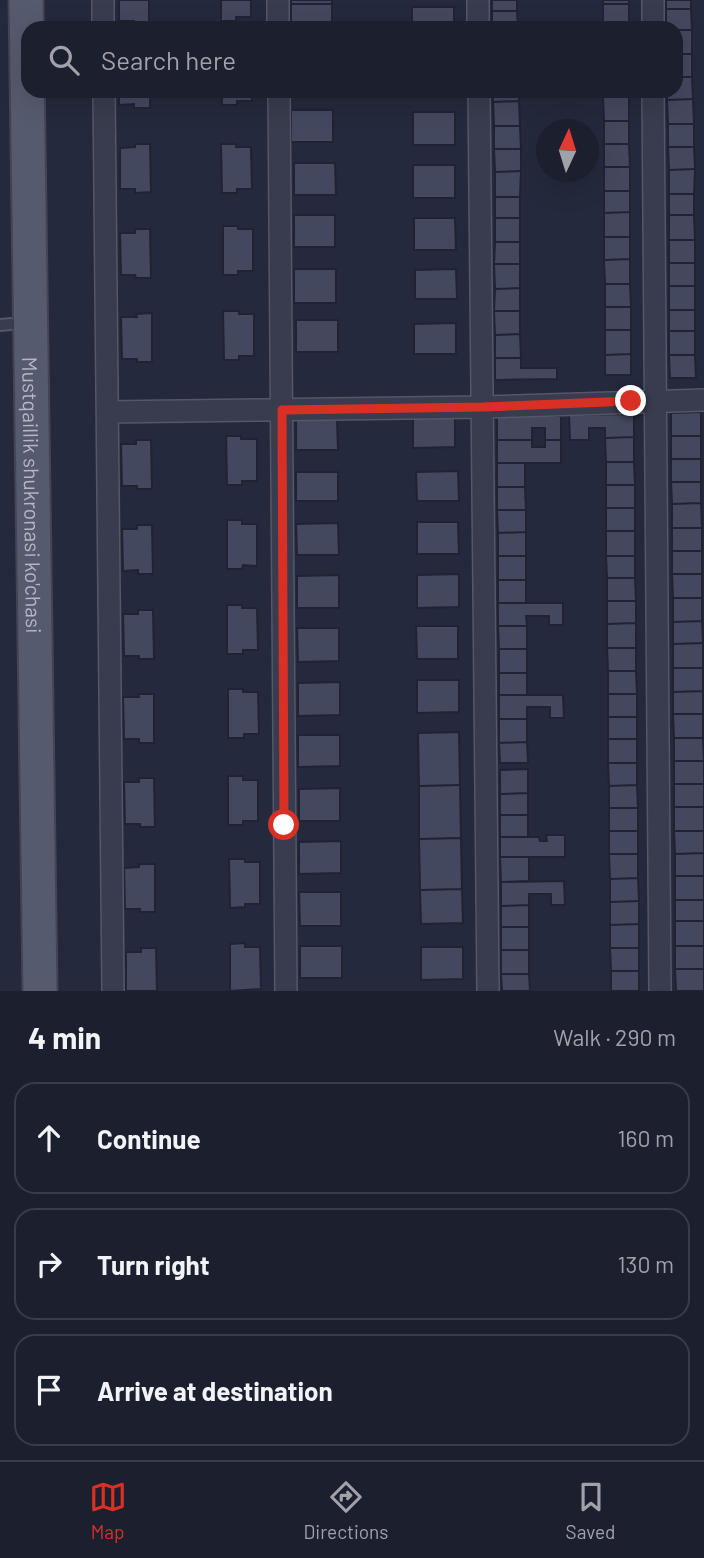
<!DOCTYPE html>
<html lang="en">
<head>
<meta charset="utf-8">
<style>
	body { margin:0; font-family:Barlow,sans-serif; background:#242736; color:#f1f3f6 }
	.compass { position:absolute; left:536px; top:119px; width:63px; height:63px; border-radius:50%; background:#1b1f2e; box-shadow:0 7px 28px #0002; rotate:4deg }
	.stop { position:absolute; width:21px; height:21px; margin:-16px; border:5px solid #d93025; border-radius:50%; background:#fff }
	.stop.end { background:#d93025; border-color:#fff; box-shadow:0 2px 7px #0008 }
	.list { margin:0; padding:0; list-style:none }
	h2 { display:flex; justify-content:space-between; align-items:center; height:91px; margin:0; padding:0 28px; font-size:30px }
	h2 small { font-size:23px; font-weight:400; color:#a0a2aa }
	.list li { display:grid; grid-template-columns:46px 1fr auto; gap:21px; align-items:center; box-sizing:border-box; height:112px; margin:0 14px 14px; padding:0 14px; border:2px solid #393d4a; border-radius:21px }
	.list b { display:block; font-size:26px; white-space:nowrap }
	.list em { font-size:23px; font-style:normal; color:#a0a2aa }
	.icon { flex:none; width:38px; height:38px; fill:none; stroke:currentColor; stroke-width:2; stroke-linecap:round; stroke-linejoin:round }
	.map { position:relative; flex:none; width:704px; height:991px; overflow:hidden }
	.search { position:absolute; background:#1b1f2e; box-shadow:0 7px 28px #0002; left:21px; right:21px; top:21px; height:77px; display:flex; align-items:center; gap:18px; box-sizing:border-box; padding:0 24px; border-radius:21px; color:#a0a2aa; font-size:26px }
	.sheet { height:469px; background:#1b1f2e }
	nav { display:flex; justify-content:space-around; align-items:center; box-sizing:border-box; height:98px; border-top:2px solid #393d4a; background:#1b1f2e; font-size:19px; color:#a0a2aa }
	nav a { display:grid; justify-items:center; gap:4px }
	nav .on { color:#d93025 }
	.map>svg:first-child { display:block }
	.building { fill:#43485f; stroke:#1f2334; stroke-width:2 }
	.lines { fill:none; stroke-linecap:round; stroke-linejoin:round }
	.lane-casing { stroke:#535768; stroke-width:14 }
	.street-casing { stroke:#535768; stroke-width:24 }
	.primary-casing { stroke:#414556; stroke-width:37 }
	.lane { stroke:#383c4e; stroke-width:10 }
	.street { stroke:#383c4e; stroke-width:21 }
	.primary { stroke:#565a6e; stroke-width:33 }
	.route { stroke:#d93025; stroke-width:9 }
	.labels { text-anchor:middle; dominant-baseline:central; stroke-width:5; stroke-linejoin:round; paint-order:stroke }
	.street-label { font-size:21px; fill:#b4b7c9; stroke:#1d2132 }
</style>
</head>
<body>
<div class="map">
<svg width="704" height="991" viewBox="0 0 704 991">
	<rect width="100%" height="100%" fill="#24293d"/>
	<path class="building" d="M 119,0 L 149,0 L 149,24 L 134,24 L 134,21 L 119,21 Z
		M 221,0 L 251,0 L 251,17 L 236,17 L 236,21 L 221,21 Z
		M 291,0 L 332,0 L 332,4 L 291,4 Z
		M 492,0 L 517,0 L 517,11 L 492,11 Z
		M 603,0 L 629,0 L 629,4 L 603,4 Z
		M 666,0 L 691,0 L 691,9 L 666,9 Z
		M 291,4 L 332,4 L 332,28 L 291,28 Z
		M 603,4 L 629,4 L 629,27 L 603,27 Z
		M 412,7 L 454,7 L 454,28 L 412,28 Z
		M 666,9 L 691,9 L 692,30 L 676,30 L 676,28 L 666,28 Z
		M 492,11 L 517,11 L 518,28 L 492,28 Z
		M 676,30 L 692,30 L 692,54 L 676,54 Z
		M 676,54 L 692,54 L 692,77 L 676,77 Z
		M 676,77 L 692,77 L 693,99 L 667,100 L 667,91 L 676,91 Z
		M 119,91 L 150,91 L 150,108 L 134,108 L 134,104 L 119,105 Z
		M 222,91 L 252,91 L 252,101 L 237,101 L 237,105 L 222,105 Z
		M 492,91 L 519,91 L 519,101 L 493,102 Z
		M 603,91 L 629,91 L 629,97 L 603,97 Z
		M 603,97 L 629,97 L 629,121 L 604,121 Z
		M 693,99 L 694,124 L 668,124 L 667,100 Z
		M 519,101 L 520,126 L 494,126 L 493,102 Z
		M 291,110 L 333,110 L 333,142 L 291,142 Z
		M 413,112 L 455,112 L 455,145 L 413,145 Z
		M 604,121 L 629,121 L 629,144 L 604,144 Z
		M 668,124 L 694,124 L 694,147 L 668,147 Z
		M 494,126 L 520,126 L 521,149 L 494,149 Z
		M 135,144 L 150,144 L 151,192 L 135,193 L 135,189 L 120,189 L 120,148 L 135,147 Z
		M 221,144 L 236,144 L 236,147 L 251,147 L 252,189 L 237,189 L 237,193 L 222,193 Z
		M 604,144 L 629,144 L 630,167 L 604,167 Z
		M 668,147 L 694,147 L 695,169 L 669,170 Z
		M 494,149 L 521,149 L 521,171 L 495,172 Z
		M 294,163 L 335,163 L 336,195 L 294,195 Z
		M 413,165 L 455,165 L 455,198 L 413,198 Z
		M 604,167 L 630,167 L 630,191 L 604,191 Z
		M 695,169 L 694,194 L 669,194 L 669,170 Z
		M 521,171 L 520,197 L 495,197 L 495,172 Z
		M 604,191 L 630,191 L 630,212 L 604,213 Z
		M 669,194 L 694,194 L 694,215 L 669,215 Z
		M 495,197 L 520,197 L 520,218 L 495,218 Z
		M 630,212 L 630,237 L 604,237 L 604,213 Z
		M 294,215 L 335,215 L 335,247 L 294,247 Z
		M 669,215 L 694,215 L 695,240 L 669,240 Z
		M 414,218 L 455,218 L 456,250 L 414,250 Z
		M 495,218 L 520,218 L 520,242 L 495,242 Z
		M 223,226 L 238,226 L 238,229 L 253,229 L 253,271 L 238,271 L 238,275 L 223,275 Z
		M 135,229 L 150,229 L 151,278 L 136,278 L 135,275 L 121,275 L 120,233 L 135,233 Z
		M 604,237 L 630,237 L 630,259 L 604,260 Z
		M 669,240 L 695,240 L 695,263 L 669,263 Z
		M 495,242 L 520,242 L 520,264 L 494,264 Z
		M 630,259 L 630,284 L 605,284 L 604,260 Z
		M 669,263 L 695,263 L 695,286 L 669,286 Z
		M 494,264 L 520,264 L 520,288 L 495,289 Z
		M 294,269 L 336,269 L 336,303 L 294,303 Z
		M 456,269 L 457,299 L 415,299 L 415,270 Z
		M 605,284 L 630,284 L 631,307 L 605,307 Z
		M 669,286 L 695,286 L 695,310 L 669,310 Z
		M 520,288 L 520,311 L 494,311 L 495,289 Z
		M 605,307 L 631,307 L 631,330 L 605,330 Z
		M 669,310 L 695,310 L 695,331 L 669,331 Z
		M 223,311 L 239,311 L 239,314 L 254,314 L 254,356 L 239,356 L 239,360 L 224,360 Z
		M 494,311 L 520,311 L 520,334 L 495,335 Z
		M 152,313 L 152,362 L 137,362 L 137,359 L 122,359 L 121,317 L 137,317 L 136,314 Z
		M 296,320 L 338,320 L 338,352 L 296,352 Z
		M 456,323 L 456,354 L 414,354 L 414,324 Z
		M 605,330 L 631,330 L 631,354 L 605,355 Z
		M 669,331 L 695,331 L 695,355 L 669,355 Z
		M 520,334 L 521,358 L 495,358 L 495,335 Z
		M 631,354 L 631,375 L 605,375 L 605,355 Z
		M 669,355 L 695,355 L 696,378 L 670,378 Z
		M 495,358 L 521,358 L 521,368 L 557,368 L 557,379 L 495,380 Z
		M 701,412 L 701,436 L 671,436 L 671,413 Z
		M 634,414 L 634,437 L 605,438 L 605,428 L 589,428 L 589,440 L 570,440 L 569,415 Z
		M 455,416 L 455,447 L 413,448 L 413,417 Z
		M 497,416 L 561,416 L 561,440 L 545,440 L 545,428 L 532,428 L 532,440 L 497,440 Z
		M 296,419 L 337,419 L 338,450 L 296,450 Z
		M 226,436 L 241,436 L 241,439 L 257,439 L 257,481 L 242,481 L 242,485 L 227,485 Z
		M 671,436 L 701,436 L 701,459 L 671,459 Z
		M 634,437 L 634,462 L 606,462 L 605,438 Z
		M 136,440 L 151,440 L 152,489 L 137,489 L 137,486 L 122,486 L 121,444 L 136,444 Z
		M 497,440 L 532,440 L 532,447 L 545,447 L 545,440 L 561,440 L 561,463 L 497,463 Z
		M 671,459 L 701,459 L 701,482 L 671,482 Z
		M 606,462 L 634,462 L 635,485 L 606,485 Z
		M 497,463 L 525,463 L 525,487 L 497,487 Z
		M 458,471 L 459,501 L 417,501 L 416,472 Z
		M 296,472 L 338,472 L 338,501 L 296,501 Z
		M 671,482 L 701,482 L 701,503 L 672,504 Z
		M 606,485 L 635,485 L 635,508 L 606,508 Z
		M 497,487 L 525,487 L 526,510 L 497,510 Z
		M 701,503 L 702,528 L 672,528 L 672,504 Z
		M 606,508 L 635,508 L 635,531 L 606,531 Z
		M 497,510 L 526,510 L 526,532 L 498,533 Z
		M 227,520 L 242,520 L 242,524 L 257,524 L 257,566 L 243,565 L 242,569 L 227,569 Z
		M 417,522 L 458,522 L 459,554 L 417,554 Z
		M 338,523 L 339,555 L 297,555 L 296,524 Z
		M 137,525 L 152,525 L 153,574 L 138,574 L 138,570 L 123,571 L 122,529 L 137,529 Z
		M 672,528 L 702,528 L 702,551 L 672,551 Z
		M 606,531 L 635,531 L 635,556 L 606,556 Z
		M 526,532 L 526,556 L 498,556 L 498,533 Z
		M 672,551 L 702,551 L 702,574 L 672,574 Z
		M 498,556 L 526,556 L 526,580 L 498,580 Z
		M 606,556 L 635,556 L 635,578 L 607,578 Z
		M 459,574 L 459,607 L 417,608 L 417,575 Z
		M 672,574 L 702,574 L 702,598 L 673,598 Z
		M 339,575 L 339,608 L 297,608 L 297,576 Z
		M 607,578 L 635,578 L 636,601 L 607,601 Z
		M 498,580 L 526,580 L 526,603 L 498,603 Z
		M 673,598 L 702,598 L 702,621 L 673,622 Z
		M 607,601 L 636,601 L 636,623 L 607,624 Z
		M 498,603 L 563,603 L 563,625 L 549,625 L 549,616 L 526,616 L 527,626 L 498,626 Z
		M 227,605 L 242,605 L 242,608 L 257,608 L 258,650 L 243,650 L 243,654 L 227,654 Z
		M 138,610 L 153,610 L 154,659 L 139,659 L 139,656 L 124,656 L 123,614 L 138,614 Z
		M 702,621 L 703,643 L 673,644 L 673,622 Z
		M 636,623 L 636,648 L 607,648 L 607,624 Z
		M 416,626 L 458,626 L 458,659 L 417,659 Z
		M 498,626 L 527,626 L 527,649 L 499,649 Z
		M 297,628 L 339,628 L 339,661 L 298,662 Z
		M 703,643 L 703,668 L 673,668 L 673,644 Z
		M 607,648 L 636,648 L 636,671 L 608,671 Z
		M 499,649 L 527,649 L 527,673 L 499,673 Z
		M 673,668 L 703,668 L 703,691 L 673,692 Z
		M 608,671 L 636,671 L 637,694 L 608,694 Z
		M 499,673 L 527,673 L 527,695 L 499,695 Z
		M 417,680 L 459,680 L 459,712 L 417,713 Z
		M 340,682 L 340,715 L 298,716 L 298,683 Z
		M 228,689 L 243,689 L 243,692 L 258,692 L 259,734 L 244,734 L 244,738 L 228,738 Z
		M 703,691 L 703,714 L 673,714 L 673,692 Z
		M 138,694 L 154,694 L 154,743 L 139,743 L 139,739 L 124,739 L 123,697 L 139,697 Z
		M 608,694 L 637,694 L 637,717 L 608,717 Z
		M 499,695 L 563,695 L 564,718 L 550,718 L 550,707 L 527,707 L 527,719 L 499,719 Z
		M 673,714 L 703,714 L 703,738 L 674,738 Z
		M 608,717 L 637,717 L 637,739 L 608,739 Z
		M 499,719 L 527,719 L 527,742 L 499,743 Z
		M 459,732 L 460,785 L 419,786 L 418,733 Z
		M 298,735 L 340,735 L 340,766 L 298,767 Z
		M 674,738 L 703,738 L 704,761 L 674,761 Z
		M 608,739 L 637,739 L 637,763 L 608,763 Z
		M 527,742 L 528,763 L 500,763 L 499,743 Z
		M 674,761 L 704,761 L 704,784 L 674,784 Z
		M 608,763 L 637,763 L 637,785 L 609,786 Z
		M 528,769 L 528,793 L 500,794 L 500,770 Z
		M 228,776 L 243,776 L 243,780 L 258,780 L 258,821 L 243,821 L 243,825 L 228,825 Z
		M 139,778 L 154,778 L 155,827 L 140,827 L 140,824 L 125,824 L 124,782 L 139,782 Z
		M 674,784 L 704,784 L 704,807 L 674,807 Z
		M 460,785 L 461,838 L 419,839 L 419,786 Z
		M 637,785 L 638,808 L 609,808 L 609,786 Z
		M 340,788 L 340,821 L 299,821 L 299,789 Z
		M 528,793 L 528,815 L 500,815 L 500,794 Z
		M 674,807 L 704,807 L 704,831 L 674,831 Z
		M 609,808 L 638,808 L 638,831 L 609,831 Z
		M 500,815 L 528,815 L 528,837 L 500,837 Z
		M 609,831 L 638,831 L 638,854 L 609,854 Z
		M 674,831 L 704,831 L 704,853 L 675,854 Z
		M 546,835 L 565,835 L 565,857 L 500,857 L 500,837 L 539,837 L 540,841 L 547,841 Z
		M 461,838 L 462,889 L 420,890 L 419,839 Z
		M 341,841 L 341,873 L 299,874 L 299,842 Z
		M 704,853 L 704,876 L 675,876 L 675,854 Z
		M 609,854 L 638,854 L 638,878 L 610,879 Z
		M 500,857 L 529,857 L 529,881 L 501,882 Z
		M 229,859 L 245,859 L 245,862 L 260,862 L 260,904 L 245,904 L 245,907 L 230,908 Z
		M 139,864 L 155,864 L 155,912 L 140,912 L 140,909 L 125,909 L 124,868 L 139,867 Z
		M 675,876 L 704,876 L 704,900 L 675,900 Z
		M 638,878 L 639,901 L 610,902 L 610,879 Z
		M 564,881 L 565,905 L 551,905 L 551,894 L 529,894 L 529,905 L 501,906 L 501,882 Z
		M 462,889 L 463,923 L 421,924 L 420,890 Z
		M 299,892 L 341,892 L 341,926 L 300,926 Z
		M 675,900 L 704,900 L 704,921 L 675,921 Z
		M 639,901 L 639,924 L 610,925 L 610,902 Z
		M 529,905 L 529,927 L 501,927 L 501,906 Z
		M 675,921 L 704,921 L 704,946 L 675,946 Z
		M 639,924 L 639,948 L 610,948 L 610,925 Z
		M 501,927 L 529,927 L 529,950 L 501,950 Z
		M 245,943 L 245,947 L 260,947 L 261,989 L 230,991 L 230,944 Z
		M 300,946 L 342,946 L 342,978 L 300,978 Z
		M 675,946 L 704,946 L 704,969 L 675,969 Z
		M 421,947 L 463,947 L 463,979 L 421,980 Z
		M 141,948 L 156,948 L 157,991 L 126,991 L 126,952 L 141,952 Z
		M 610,948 L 639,948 L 639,971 L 611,971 Z
		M 501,950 L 529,950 L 529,974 L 501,974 Z
		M 675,969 L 704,969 L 704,991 L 676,991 Z
		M 611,971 L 639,971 L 639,991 L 611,991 Z
		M 501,974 L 529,974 L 530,991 L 502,991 Z"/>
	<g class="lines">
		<g class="lane-casing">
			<path id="lane" d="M 0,325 L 11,324"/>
		</g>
		<g class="street-casing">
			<path id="street" d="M 103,0 L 103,28
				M 278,0 L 278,28
				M 478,0 L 478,28
				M 653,0 L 653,28
				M 104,91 L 113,991
				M 279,91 L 286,991
				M 479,91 L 488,991
				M 653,91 L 660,991
				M 108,412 L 483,407 L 704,400"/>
		</g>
		<g class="primary-casing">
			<g id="primary">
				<path id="s1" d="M 26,0 L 40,991"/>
			</g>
		</g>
		<use href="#lane" class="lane"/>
		<use href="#street" class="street"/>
		<use href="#primary" class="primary"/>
	</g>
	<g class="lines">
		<path class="route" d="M 284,825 L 282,410 L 483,407 L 631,401"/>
	</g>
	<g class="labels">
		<g class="street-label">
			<text stroke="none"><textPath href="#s1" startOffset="495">Mustqaillik shukronasi ko'chasi</textPath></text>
		</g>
	</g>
</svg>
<svg class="compass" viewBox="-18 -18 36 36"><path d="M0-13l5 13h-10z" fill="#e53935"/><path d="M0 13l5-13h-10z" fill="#a0a2aa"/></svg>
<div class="stop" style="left:284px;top:825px"></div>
<div class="stop end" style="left:631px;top:401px"></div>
<div class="search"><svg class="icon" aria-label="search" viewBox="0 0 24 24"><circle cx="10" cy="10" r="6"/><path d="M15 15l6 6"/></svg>Search here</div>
</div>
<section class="sheet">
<h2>4 min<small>Walk · 290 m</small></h2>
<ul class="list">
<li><svg class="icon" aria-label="ahead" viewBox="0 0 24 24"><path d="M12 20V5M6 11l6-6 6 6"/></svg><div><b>Continue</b></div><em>160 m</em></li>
<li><svg class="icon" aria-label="right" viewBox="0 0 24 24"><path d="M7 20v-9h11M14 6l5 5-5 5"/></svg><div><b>Turn right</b></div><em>130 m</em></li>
<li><svg class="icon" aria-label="arrive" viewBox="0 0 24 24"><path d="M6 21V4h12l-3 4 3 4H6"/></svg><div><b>Arrive at destination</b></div></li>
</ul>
</section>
<nav>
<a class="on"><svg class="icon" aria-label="map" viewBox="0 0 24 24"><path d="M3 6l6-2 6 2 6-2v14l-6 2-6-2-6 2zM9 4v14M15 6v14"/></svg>Map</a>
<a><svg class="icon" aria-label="directions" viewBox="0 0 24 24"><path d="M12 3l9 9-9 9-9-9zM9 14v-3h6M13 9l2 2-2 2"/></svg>Directions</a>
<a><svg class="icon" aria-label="saved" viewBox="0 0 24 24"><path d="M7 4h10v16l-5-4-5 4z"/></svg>Saved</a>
</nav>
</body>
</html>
